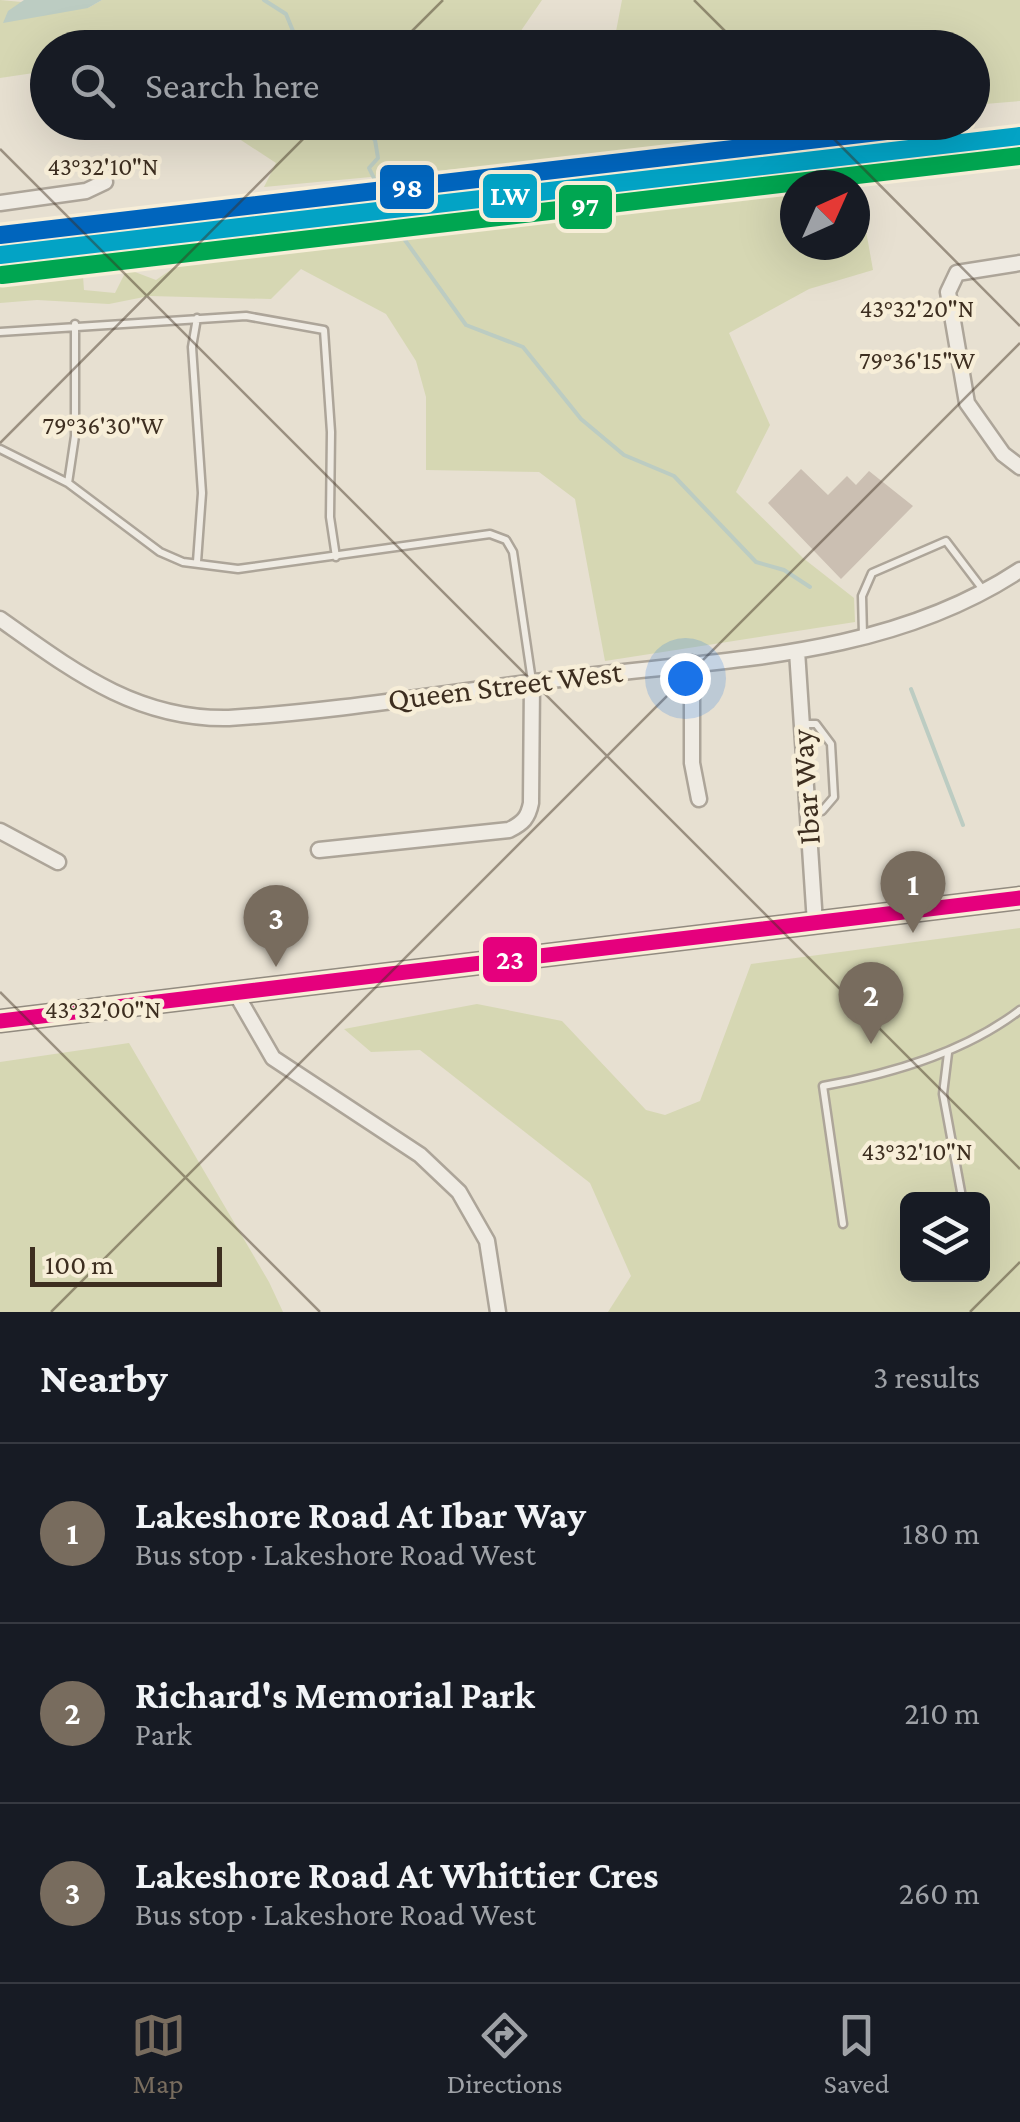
<!DOCTYPE html>
<html lang="en">
<head>
<meta charset="utf-8">
<style>
	body { margin:0; font-family:"Crimson Pro",serif; background:#242831; color:#f1f3f6 }
	.controls { position:absolute; right:30px; bottom:30px; display:grid; overflow:hidden; border-radius:15px; box-shadow:0 10px 40px #0002 }
	.controls button { width:90px; height:90px; display:grid; place-items:center; padding:0; border:0; border-bottom:2px solid #363941; background:#171b24; color:#f1f3f6; font:50px sans-serif }
	.compass { position:absolute; left:780px; top:170px; width:90px; height:90px; border-radius:50%; background:#171b24; box-shadow:0 10px 40px #0002; rotate:45deg }
	.scale { position:absolute; left:30px; bottom:25px; width:192px; box-sizing:border-box; padding-left:10px; border:5px solid #3d2e20; border-top:0; font-size:28px; line-height:35px; white-space:nowrap; color:#3d2e20; -webkit-text-stroke:8px #f7eed8; paint-order:stroke }
	.you { position:absolute; left:685px; top:678px; width:35px; height:35px; margin:-25px; border:8px solid #fff; border-radius:50%; background:#1a73e8; box-shadow:0 0 0 15px #1a73e833 }
	.badge { display:grid; place-items:center; width:65px; height:65px; border-radius:50%; background:#786c5e; color:#fff; font-size:32px; font-weight:700 }
	.pin { position:absolute; translate:-50% -82px; filter:drop-shadow(0 2px 5px #0008) }
	.pin::after { content:''; position:absolute; top:52px; width:35px; height:30px; background:inherit; clip-path:polygon(0 0,100% 0,50% 100%) }
	.list { margin:0; padding:0; list-style:none }
	h2 { display:flex; justify-content:space-between; align-items:center; height:130px; margin:0; padding:0 40px; font-size:42px }
	h2 small { font-size:32px; font-weight:400; color:#9ea1a6 }
	.list li { display:grid; grid-template-columns:65px 1fr auto; gap:30px; align-items:center; box-sizing:border-box; height:180px; padding:0 40px; border-top:2px solid #363941 }
	.list b { display:block; font-size:38px; white-space:nowrap }
	.list p { margin:0; font-size:32px; white-space:nowrap; color:#9ea1a6 }
	.list em { font-size:32px; font-style:normal; color:#9ea1a6 }
	.icon { flex:none; width:55px; height:55px; fill:none; stroke:currentColor; stroke-width:2; stroke-linecap:round; stroke-linejoin:round }
	.map { position:relative; flex:none; width:1020px; height:1312px; overflow:hidden }
	.search { position:absolute; background:#171b24; box-shadow:0 10px 40px #0002; left:30px; right:30px; top:30px; height:110px; display:flex; align-items:center; gap:25px; box-sizing:border-box; padding:0 35px; border-radius:55px; color:#9ea1a6; font-size:38px }
	.sheet { height:670px; background:#171b24 }
	nav { display:flex; justify-content:space-around; align-items:center; box-sizing:border-box; height:140px; border-top:2px solid #363941; background:#171b24; font-size:28px; color:#9ea1a6 }
	nav a { display:grid; justify-items:center; gap:5px }
	nav .on { color:#786c5e }
	.map>svg:first-child { display:block }
	.green { fill:#d6d7b3; fill-rule:evenodd }
	.water { fill:#bcccc2 }
	.lines { fill:none; stroke-linecap:round; stroke-linejoin:round }
	.stream { stroke:#bcccc2; stroke-width:4 }
	.building { fill:#cbbfb2 }
	.lane-casing { stroke:#ada599; stroke-width:11 }
	.street-casing { stroke:#ada599; stroke-width:19 }
	.primary-casing { stroke:#928b80; stroke-width:25 }
	.lane { stroke:#efebe3; stroke-width:6 }
	.street { stroke:#efebe3; stroke-width:14 }
	.primary { stroke:#e6e1d4; stroke-width:20 }
	.bus-1-casing { stroke:#f7eed8; stroke-width:22 }
	.bus-1 { stroke:#e5007d; stroke-width:15 }
	.rail-1-casing { stroke:#f7eed8; stroke-width:25 }
	.rail-2-casing { stroke:#f7eed8; stroke-width:25 }
	.rail-3-casing { stroke:#f7eed8; stroke-width:25 }
	.rail-1 { stroke:#03a3c5; stroke-width:18 }
	.rail-2 { stroke:#00a651; stroke-width:18 }
	.rail-3 { stroke:#0065bd; stroke-width:18 }
	.ticks { fill:none; stroke:#3d2e20; stroke-width:2.5; stroke-opacity:0.45 }
	.labels { text-anchor:middle; dominant-baseline:central; stroke-width:9; stroke-linejoin:round; paint-order:stroke }
	.street-label { font-size:32px; fill:#3d2e20; stroke:#f7eed8 }
	.ticks-label { font-size:25px; text-anchor:middle; fill:#3d2e20; stroke:#f7eed8; stroke-width:9; stroke-linejoin:round; paint-order:stroke }
	.line-badge { stroke:#f7eed8; stroke-width:4 }
	.badge-label { font-size:28px; text-anchor:middle; font-weight:bold; fill:#fff }
</style>
</head>
<body>
<div class="map">
<svg width="1020" height="1312" viewBox="0 0 1020 1312">
	<rect width="100%" height="100%" fill="#e7e0d1"/>
	<path class="green" d="M 0,0 L 88,8 L 102,0 L 542,0 L 514,41 L 517,47 L 48,48 L 47,71 L 0,78 Z
		M 622,0 L 1020,0 L 1020,101 L 973,105 L 972,48 L 613,47 Z
		M 215,123 L 792,123 L 628,153 L 264,187 L 276,163 Z
		M 857,180 L 873,270 L 809,289 L 729,333 L 770,425 L 736,492 L 803,558 L 854,598 L 855,622 L 605,661 L 575,499 L 539,472 L 426,470 L 426,397 L 416,361 L 386,314 L 301,269 L 271,299 L 149,296 L 109,304 L 37,300 L 0,303 L 0,280 L 54,280 L 73,270 L 83,276 L 84,290 L 115,293 L 127,269 L 156,280 L 198,251 L 795,187 L 795,245 L 855,245 L 855,185 L 815,185 Z
		M 1020,928 L 1020,1312 L 608,1312 L 631,1276 L 590,1183 L 420,1050 L 371,1052 L 344,1029 L 477,1004 L 562,1021 L 646,1110 L 665,1115 L 700,1101 L 751,964 ZM 908,1200 L 982,1200 L 982,1274 L 908,1274 Z
		M 129,1043 L 269,1282 L 283,1312 L 0,1312 L 0,1062 Z"/>
	<path class="water" d="M 24,0 L 102,0 L 88,8 L 3,23 L 8,11 Z"/>
	<g class="lines">
		<path class="stream" d="M 264,0 L 286,14 L 300,48
			M 354,122 L 375,140 L 378,158 L 369,168 L 402,236 L 466,325 L 523,347 L 581,419 L 624,455 L 674,476 L 756,562 L 784,570 L 810,587
			M 911,689 L 963,825"/>
	</g>
	<path class="building" d="M 801,469 L 828,495 L 847,476 L 856,485 L 869,471 L 913,506 L 841,579 L 768,503 Z"/>
	<g class="lines">
		<g class="lane-casing">
			<path id="lane" d="M 197,318 L 192,347 L 202,493 L 197,562
				M 0,332 L 246,316 L 324,330 L 331,432 L 330,517 L 336,557
				M 0,449 L 68,483 L 160,552 L 183,562 L 238,569 L 490,534 L 506,540 L 513,552 L 532,681
				M 68,483 L 75,436 L 75,324
				M 863,635 L 862,596 L 872,573 L 946,541 L 984,591
				M 802,724 L 816,724 L 831,744 L 834,797 L 822,811 L 810,811
				M 948,1053 L 943,1094 L 962,1197
				M 843,1224 L 823,1086 C 891,1074 964,1053 1020,1010"/>
		</g>
		<g class="street-casing">
			<path id="street" d="M 0,203 L 86,191 L 105,182
				M 1020,263 L 957,273 L 948,292 L 967,403 L 1003,454 L 1020,467
				M 0,619 C 72,670 136,720 229,718 C 340,711 451,692 560,679 C 717,659 884,660 1020,570
				M 797,651 L 815,923
				M 692,663 L 692,763 L 699,799
				M 0,831 L 58,862
				M 319,850 L 509,830 C 523,823 528,818 531,803 L 532,682
				M 235,992 L 273,1058 L 420,1155 L 459,1192 L 487,1241 L 498,1312"/>
		</g>
		<g class="primary-casing">
			<path id="primary" d="M 0,1021 L 1020,898"/>
		</g>
		<use href="#lane" class="lane"/>
		<use href="#street" class="street"/>
		<use href="#primary" class="primary"/>
		<g class="bus-1-casing">
			<path id="bus-1" d="M 0,1021 L 1020,898"/>
		</g>
		<use href="#bus-1" class="bus-1"/>
		<g class="rail-1-casing">
			<path id="rail-1" d="M 0,255 L 1020,136"/>
		</g>
		<g class="rail-2-casing">
			<path id="rail-2" d="M 2,275 L 1020,156"/>
		</g>
		<g class="rail-3-casing">
			<path id="rail-3" d="M 0,235 L 963,122"/>
		</g>
		<use href="#rail-1" class="rail-1"/>
		<use href="#rail-2" class="rail-2"/>
		<use href="#rail-3" class="rail-3"/>
	</g>
	<path class="ticks" d="M 694,0 L 742,48M 395,48 L 443,0M 817,122 L 1020,326M 0,149 L 1020,1169M 0,443 L 320,122M 0,992 L 320,1312M 51,1312 L 1020,343M 970,1312 L 1020,1262"/>
	<g class="labels">
		<g class="street-label">
			<text transform="translate(505 685) rotate(-7)">Queen Street West</text>
			<text transform="translate(805 787) rotate(-94)">Ibar Way</text>
		</g>
	</g>
	<g class="ticks-label">
		<text x="103" y="175">43°32'10"N</text>
		<text x="917" y="317">43°32'20"N</text>
		<text x="917" y="369">79°36'15"W</text>
		<text x="103" y="434">79°36'30"W</text>
		<text x="103" y="1018">43°32'00"N</text>
		<text x="917" y="1160">43°32'10"N</text>
	</g>
	<g class="line-badge">
		<rect x="378" y="163" width="58" height="48" rx="10" fill="#0065bd"/>
		<rect x="481" y="172" width="58" height="48" rx="10" fill="#03a3c5"/>
		<rect x="557" y="183" width="57" height="48" rx="10" fill="#00a651"/>
		<rect x="481" y="935" width="58" height="49" rx="10" fill="#e5007d"/>
	</g>
	<g class="badge-label">
		<text x="407" y="197">98</text>
		<text x="510" y="205">LW</text>
		<text x="585" y="216">97</text>
		<text x="510" y="969">23</text>
	</g>
</svg>
<div class="controls">
<button><svg class="icon" aria-label="layers" viewBox="0 0 24 24"><path d="M12 4l9 5-9 5-9-5zM3 14l9 5 9-5"/></svg></button>
</div>
<svg class="compass" viewBox="-18 -18 36 36"><path d="M0-13l5 13h-10z" fill="#e53935"/><path d="M0 13l5-13h-10z" fill="#9ea1a6"/></svg>
<div class="scale">100 m</div>
<div class="you"></div>
<div class="pin badge" style="left:913px;top:933px">1</div>
<div class="pin badge" style="left:871px;top:1044px">2</div>
<div class="pin badge" style="left:276px;top:967px">3</div>
<div class="search"><svg class="icon" aria-label="search" viewBox="0 0 24 24"><circle cx="10" cy="10" r="6"/><path d="M15 15l6 6"/></svg>Search here</div>
</div>
<section class="sheet">
<h2>Nearby<small>3 results</small></h2>
<ul class="list">
<li><span class="badge">1</span><div><b>Lakeshore Road At Ibar Way</b><p>Bus stop · Lakeshore Road West</p></div><em>180 m</em></li>
<li><span class="badge">2</span><div><b>Richard's Memorial Park</b><p>Park</p></div><em>210 m</em></li>
<li><span class="badge">3</span><div><b>Lakeshore Road At Whittier Cres</b><p>Bus stop · Lakeshore Road West</p></div><em>260 m</em></li>
</ul>
</section>
<nav>
<a class="on"><svg class="icon" aria-label="map" viewBox="0 0 24 24"><path d="M3 6l6-2 6 2 6-2v14l-6 2-6-2-6 2zM9 4v14M15 6v14"/></svg>Map</a>
<a><svg class="icon" aria-label="directions" viewBox="0 0 24 24"><path d="M12 3l9 9-9 9-9-9zM9 14v-3h6M13 9l2 2-2 2"/></svg>Directions</a>
<a><svg class="icon" aria-label="saved" viewBox="0 0 24 24"><path d="M7 4h10v16l-5-4-5 4z"/></svg>Saved</a>
</nav>
</body>
</html>
